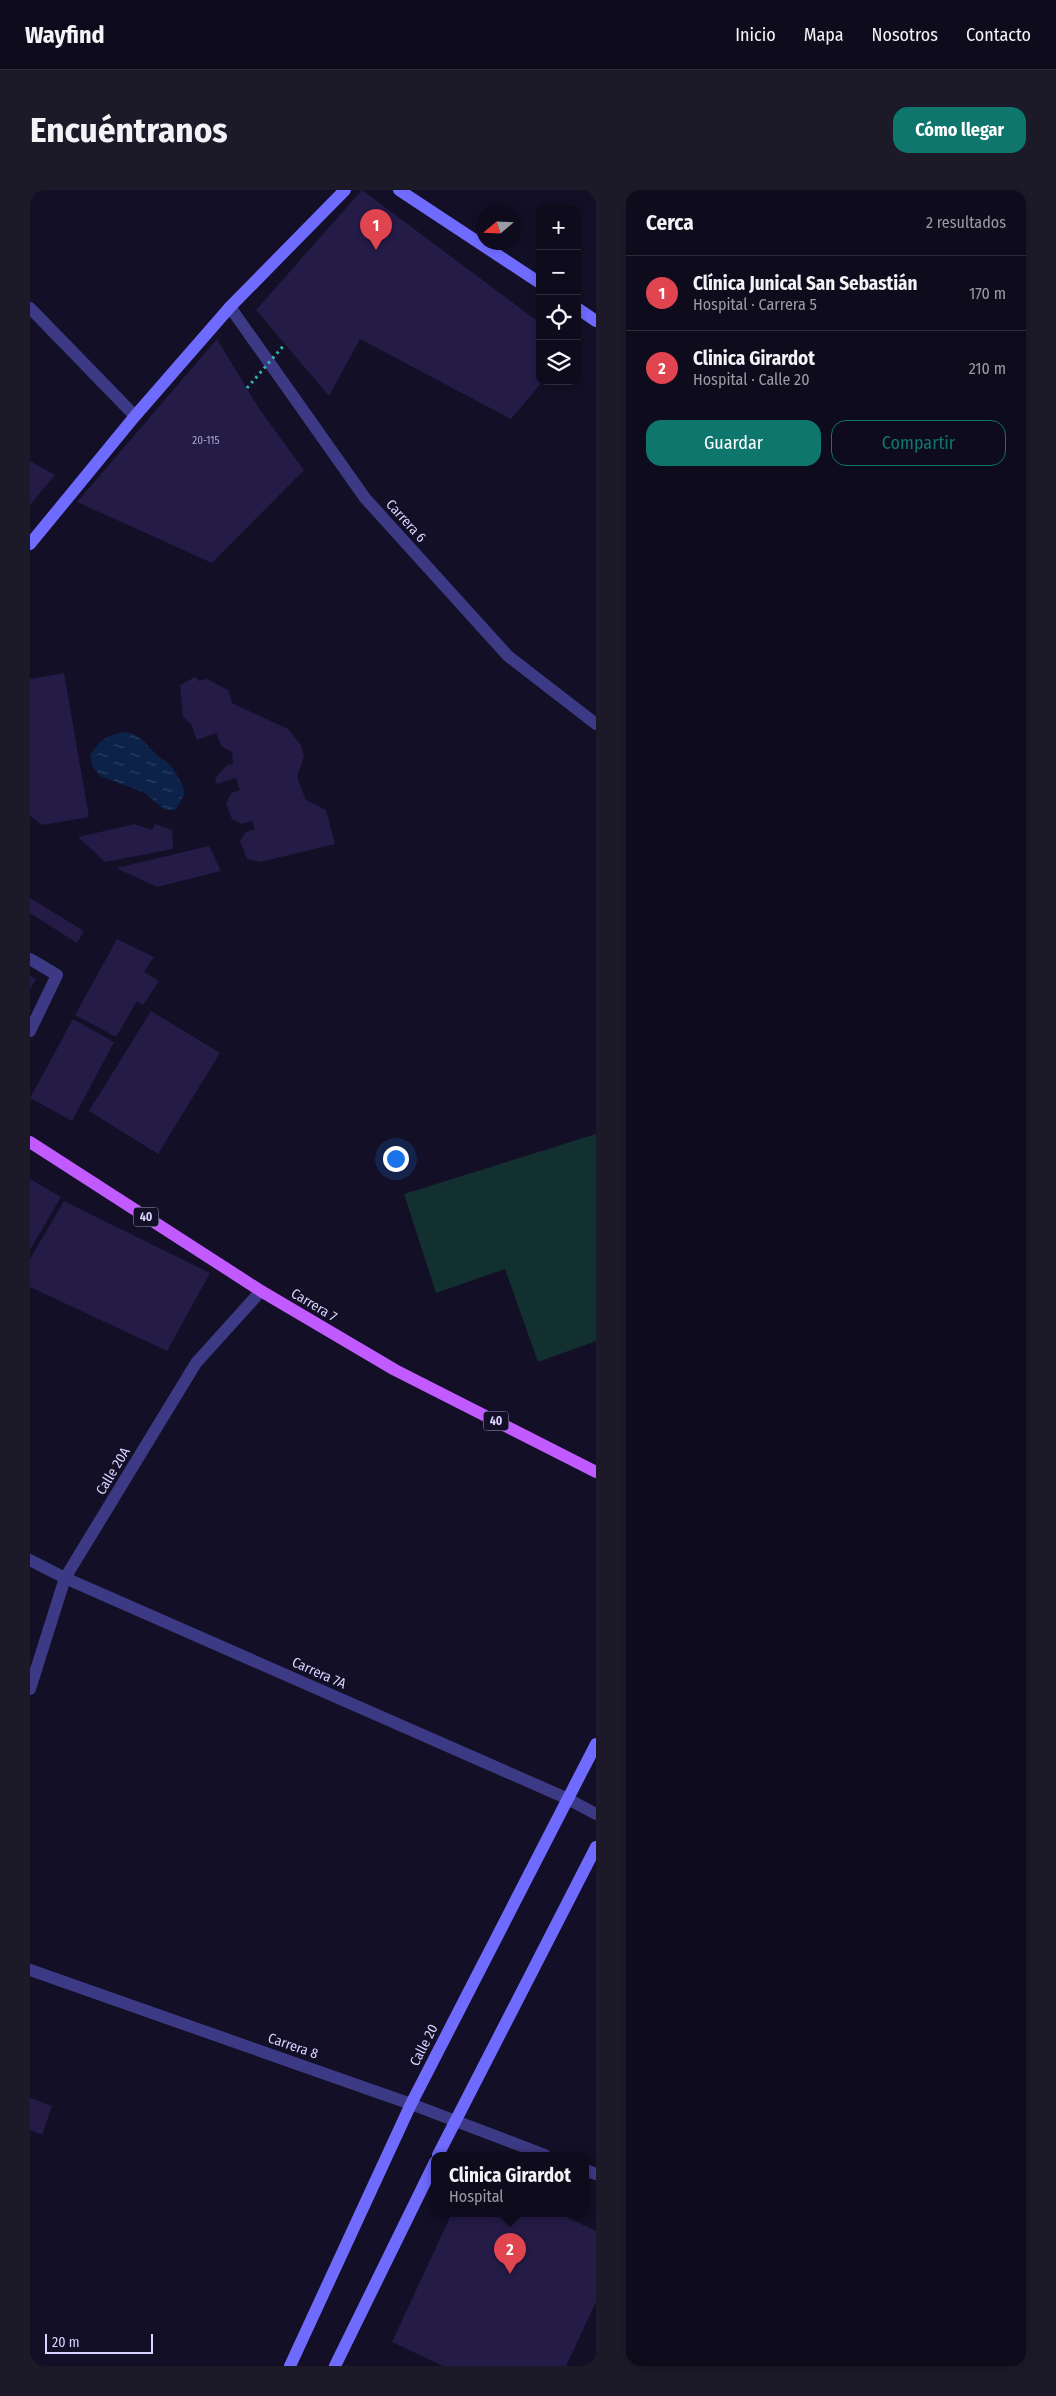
<!DOCTYPE html>
<html lang="es">
<head>
<meta charset="utf-8">
<style>
	body { margin:0; font-family:"Fira Sans Condensed",sans-serif; background:#1c1929; color:#f1f3f6 }
	.controls { position:absolute; right:15px; top:15px; display:grid; overflow:hidden; border-radius:10px; box-shadow:0 2px 8px #0003 }
	.controls button { width:45px; height:45px; display:grid; place-items:center; padding:0; border:0; border-bottom:1px solid #2e2b3b; background:#0e0b1c; color:#f1f3f6; font:25px sans-serif }
	.compass { position:absolute; left:446px; top:15px; width:45px; height:45px; border-radius:50%; background:#0e0b1c; box-shadow:0 2px 8px #0003; rotate:251deg }
	.scale { position:absolute; left:15px; bottom:12px; width:108px; box-sizing:border-box; padding-left:5px; border:2px solid #d9d4ff; border-top:0; font-size:14px; line-height:18px; white-space:nowrap; color:#d9d4ff; -webkit-text-stroke:4px #130f26; paint-order:stroke }
	.you { position:absolute; left:365px; top:968px; width:18px; height:18px; margin:-12px; border:4px solid #fff; border-radius:50%; background:#1a73e8; box-shadow:0 0 0 8px #1a73e833 }
	.badge { display:grid; place-items:center; width:32px; height:32px; border-radius:50%; background:#0f766e; color:#fff; font-size:16px; font-weight:700 }
	.pin { position:absolute; translate:-50% -41px; filter:drop-shadow(0 1px 2px #0008) }
	.pin::after { content:''; position:absolute; top:26px; width:18px; height:15px; background:inherit; clip-path:polygon(0 0,100% 0,50% 100%) }
	.popup { position:absolute; left:401px; top:1962px; width:158px; height:65px; box-sizing:border-box; display:grid; place-content:center; border-radius:10px; background:#0e0b1c; filter:drop-shadow(0 1px 4px #0005); font-size:16px; white-space:nowrap; color:#9b9ba3 }
	.popup b { font-size:19px; color:#f1f3f6 }
	.popup::after { content:''; position:absolute; left:50%; top:100%; margin-left:-10px; border:10px solid transparent; border-top-color:#0e0b1c }
	.list { margin:0; padding:0; list-style:none }
	h2 { display:flex; justify-content:space-between; align-items:center; height:65px; margin:0; padding:0 20px; font-size:21px }
	h2 small { font-size:16px; font-weight:400; color:#9b9ba3 }
	.list li { display:grid; grid-template-columns:32px 1fr auto; gap:15px; align-items:center; box-sizing:border-box; height:75px; padding:0 20px; border-top:1px solid #2e2b3b }
	.list b { display:block; font-size:19px; white-space:nowrap }
	.list p { margin:0; font-size:16px; white-space:nowrap; color:#9b9ba3 }
	.list em { font-size:16px; font-style:normal; color:#9b9ba3 }
	.actions { display:flex; gap:10px; padding:15px 20px }
	.actions a { flex:1; padding:11px 0; border:1px solid #0f766e; border-radius:15px; text-align:center; font-size:18px; color:#0f766e }
	.actions .main { background:#0f766e; color:#fff }
	.icon { flex:none; width:28px; height:28px; fill:none; stroke:currentColor; stroke-width:2; stroke-linecap:round; stroke-linejoin:round }
	.map { position:relative; flex:none; width:566px; height:2176px; overflow:hidden; border-radius:15px }
	header { display:flex; align-items:center; gap:30px; box-sizing:border-box; height:70px; padding:0 25px; background:#0e0b1c; border-bottom:1px solid #2e2b3b }
	header strong { font-size:24px }
	nav { display:flex; gap:28px; margin-inline-start:auto; font-size:18px }
	.intro { display:flex; align-items:center; justify-content:space-between; box-sizing:border-box; height:120px; padding:0 30px }
	h1 { margin:0; font-size:35px }
	.button { padding:12px 22px; border-radius:15px; background:#0f766e; color:#fff; font-size:18px; font-weight:700 }
	main { display:flex; gap:30px; padding:0 30px }
	aside { flex:1; background:#0e0b1c; border-radius:15px; box-shadow:0 2px 8px #0003 }
	.map>svg:first-child { display:block }
	.pitch { fill:#12302f }
	.water { fill:url(#water-ripples) }
	.building { fill:#241b47 }
	.lines { fill:none; stroke-linecap:round; stroke-linejoin:round }
	.lane { stroke:#3d3a85; stroke-width:12 }
	.street { stroke:#3d3a85; stroke-width:12 }
	.secondary { stroke:#6f6bff; stroke-width:12 }
	.primary { stroke:#c25bff; stroke-width:12 }
	.path-bridge { stroke:#2fb8b0; stroke-width:3; stroke-dasharray:2.5 4; stroke-linecap:butt }
	.labels { text-anchor:middle; dominant-baseline:central; stroke-width:4.5; stroke-linejoin:round; paint-order:stroke }
	.number-label { font-size:11px; fill:#aca6d1 }
	.shield { fill:#130f26; stroke:#9e99be; stroke-width:1 }
	.shield-label { font-size:12px; font-weight:bold; fill:#d9d4ff }
	.street-label { font-size:14px; fill:#d9d4ff; stroke:#130f26 }
</style>
</head>
<body>
<header>
<strong>Wayfind</strong>
<nav><a>Inicio</a><a>Mapa</a><a>Nosotros</a><a>Contacto</a></nav>
</header>
<div class="intro"><h1>Encuéntranos</h1><a class="button">Cómo llegar</a></div>
<main>
<div class="map">
<svg width="566" height="2176" viewBox="0 0 566 2176">
	<defs>
		<pattern id="water-ripples" width="26" height="14" patternUnits="userSpaceOnUse" patternTransform="scale(1.25)"><rect width="26" height="14" fill="#0c2248"/><path d="M2 4q2-2 4 0t4 0M15 11q2-2 4 0t4 0" fill="none" stroke="#2f4163"/></pattern>
	</defs>
	<rect width="100%" height="100%" fill="#130f26"/>
	<path class="pitch" d="M 566,944 L 566,1151 L 508,1172 L 475,1079 L 406,1103 L 374,1004 Z"/>
	<path class="water" d="M 93,542 C 110,544 114,552 125,563 C 128,567 133,569 137,572 C 145,579 152,593 155,603 L 146,620 L 135,620 L 115,603 L 70,586 L 63,577 L 60,566 C 69,551 76,546 93,542 Z"/>
	<path class="building" d="M 332,0 L 510,133 L 510,191 L 513,191 L 481,229 L 330,149 L 299,206 L 226,120 Z
		M 187,149 L 230,220 L 274,280 L 182,373 L 47,312 Z
		M 0,271 L 25,285 L 0,315 Z
		M 34,483 L 59,627 L 12,635 L 0,626 L 0,489 Z
		M 165,487 L 169,491 L 177,489 L 198,500 L 202,513 L 258,539 L 271,555 L 274,567 L 267,587 L 276,610 L 296,620 L 305,654 L 230,672 L 217,669 L 210,651 L 216,642 L 225,639 L 222,631 L 212,634 L 202,629 L 196,614 L 201,603 L 210,600 L 206,588 L 187,594 L 185,588 L 197,575 L 203,574 L 202,562 L 192,557 L 186,543 L 167,550 L 161,534 L 153,527 L 150,495 Z
		M 105,634 L 122,640 L 125,634 L 142,640 L 143,659 L 75,672 L 48,647 Z
		M 179,656 L 191,681 L 127,697 L 86,678 Z
		M 0,708 L 54,741 L 47,753 L 0,723 Z
		M 87,749 L 124,767 L 114,782 L 129,791 L 113,815 L 107,811 L 86,847 L 45,825 Z
		M 0,786 L 6,789 L 0,799 Z
		M 121,821 L 190,863 L 128,964 L 59,921 Z
		M 43,829 L 84,852 L 42,931 L 0,908 Z
		M 0,989 L 31,1007 L 0,1060 Z
		M 34,1011 L 180,1083 L 137,1161 L 0,1097 L 0,1069 Z
		M 0,1908 L 22,1916 L 12,1945 L 0,1940 Z
		M 422,2023 L 528,2023 L 566,2041 L 566,2112 L 536,2176 L 413,2176 L 362,2152 Z"/>
	<g class="lines">
		<path class="lane" d="M 0,769 L 27,785 L 0,841"/>
		<path class="street" d="M 200,117 L 335,308 L 478,466 L 566,534
			M 0,118 L 105,226
			M 0,1370 L 35,1388 L 536,1608 L 566,1624
			M 0,1499 L 35,1388 L 166,1173 L 231,1101
			M 0,1780 L 381,1914 L 515,1965
			M 555,1980 L 566,1984"/>
		<path class="secondary" d="M 369,0 L 510,93
			M 547,118 L 566,131
			M 0,354 L 105,226 L 200,117 L 315,0
			M 408,1965 L 566,1657
			M 260,2176 L 381,1914 L 566,1554
			M 305,2176 L 405,1972"/>
		<path class="primary" d="M 0,952 L 231,1101 L 365,1180 L 566,1282"/>
		<path class="path-bridge" d="M 217,198 L 255,154"/>
	</g>
	<g class="labels">
		<g class="number-label">
			<text x="176" y="250">20-115</text>
		</g>
		<g class="shield">
			<rect x="103.5" y="1017.5" width="25" height="19" rx="4"/>
			<rect x="453.5" y="1221.5" width="25" height="19" rx="4"/>
		</g>
		<g class="shield-label">
			<text x="116" y="1027">40</text>
			<text x="466" y="1231">40</text>
		</g>
		<g class="street-label">
			<text transform="translate(376 331) rotate(48)">Carrera 6</text>
			<text transform="translate(284 1115) rotate(31)">Carrera 7</text>
			<text transform="translate(83 1281) rotate(-59)">Calle 20A</text>
			<text transform="translate(289 1483) rotate(24)">Carrera 7A</text>
			<text transform="translate(394 1855) rotate(-63)">Calle 20</text>
			<text transform="translate(263 1856) rotate(19)">Carrera 8</text>
		</g>
	</g>
</svg>
<div class="controls">
<button>+</button>
<button>−</button>
<button><svg class="icon" aria-label="locate" viewBox="0 0 24 24"><circle cx="12" cy="12" r="6"/><path d="M12 2v4M12 18v4M2 12h4M18 12h4"/></svg></button>
<button><svg class="icon" aria-label="layers" viewBox="0 0 24 24"><path d="M12 4l9 5-9 5-9-5zM3 14l9 5 9-5"/></svg></button>
</div>
<svg class="compass" viewBox="-18 -18 36 36"><path d="M0-13l5 13h-10z" fill="#e53935"/><path d="M0 13l5-13h-10z" fill="#9b9ba3"/></svg>
<div class="scale">20 m</div>
<div class="you"></div>
<div class="pin badge" style="left:346px;top:60px;background:#e0444e">1</div>
<div class="pin badge" style="left:480px;top:2084px;background:#e0444e">2</div>
<div class="popup"><b>Clinica Girardot</b>Hospital</div>
</div>
<aside>
<h2>Cerca<small>2 resultados</small></h2>
<ul class="list">
<li><span class="badge" style="background:#e0444e">1</span><div><b>Clínica Junical San Sebastián</b><p>Hospital · Carrera 5</p></div><em>170 m</em></li>
<li><span class="badge" style="background:#e0444e">2</span><div><b>Clinica Girardot</b><p>Hospital · Calle 20</p></div><em>210 m</em></li>
</ul>
<div class="actions"><a class="main">Guardar</a><a>Compartir</a></div>
</aside>
</main>
</body>
</html>
